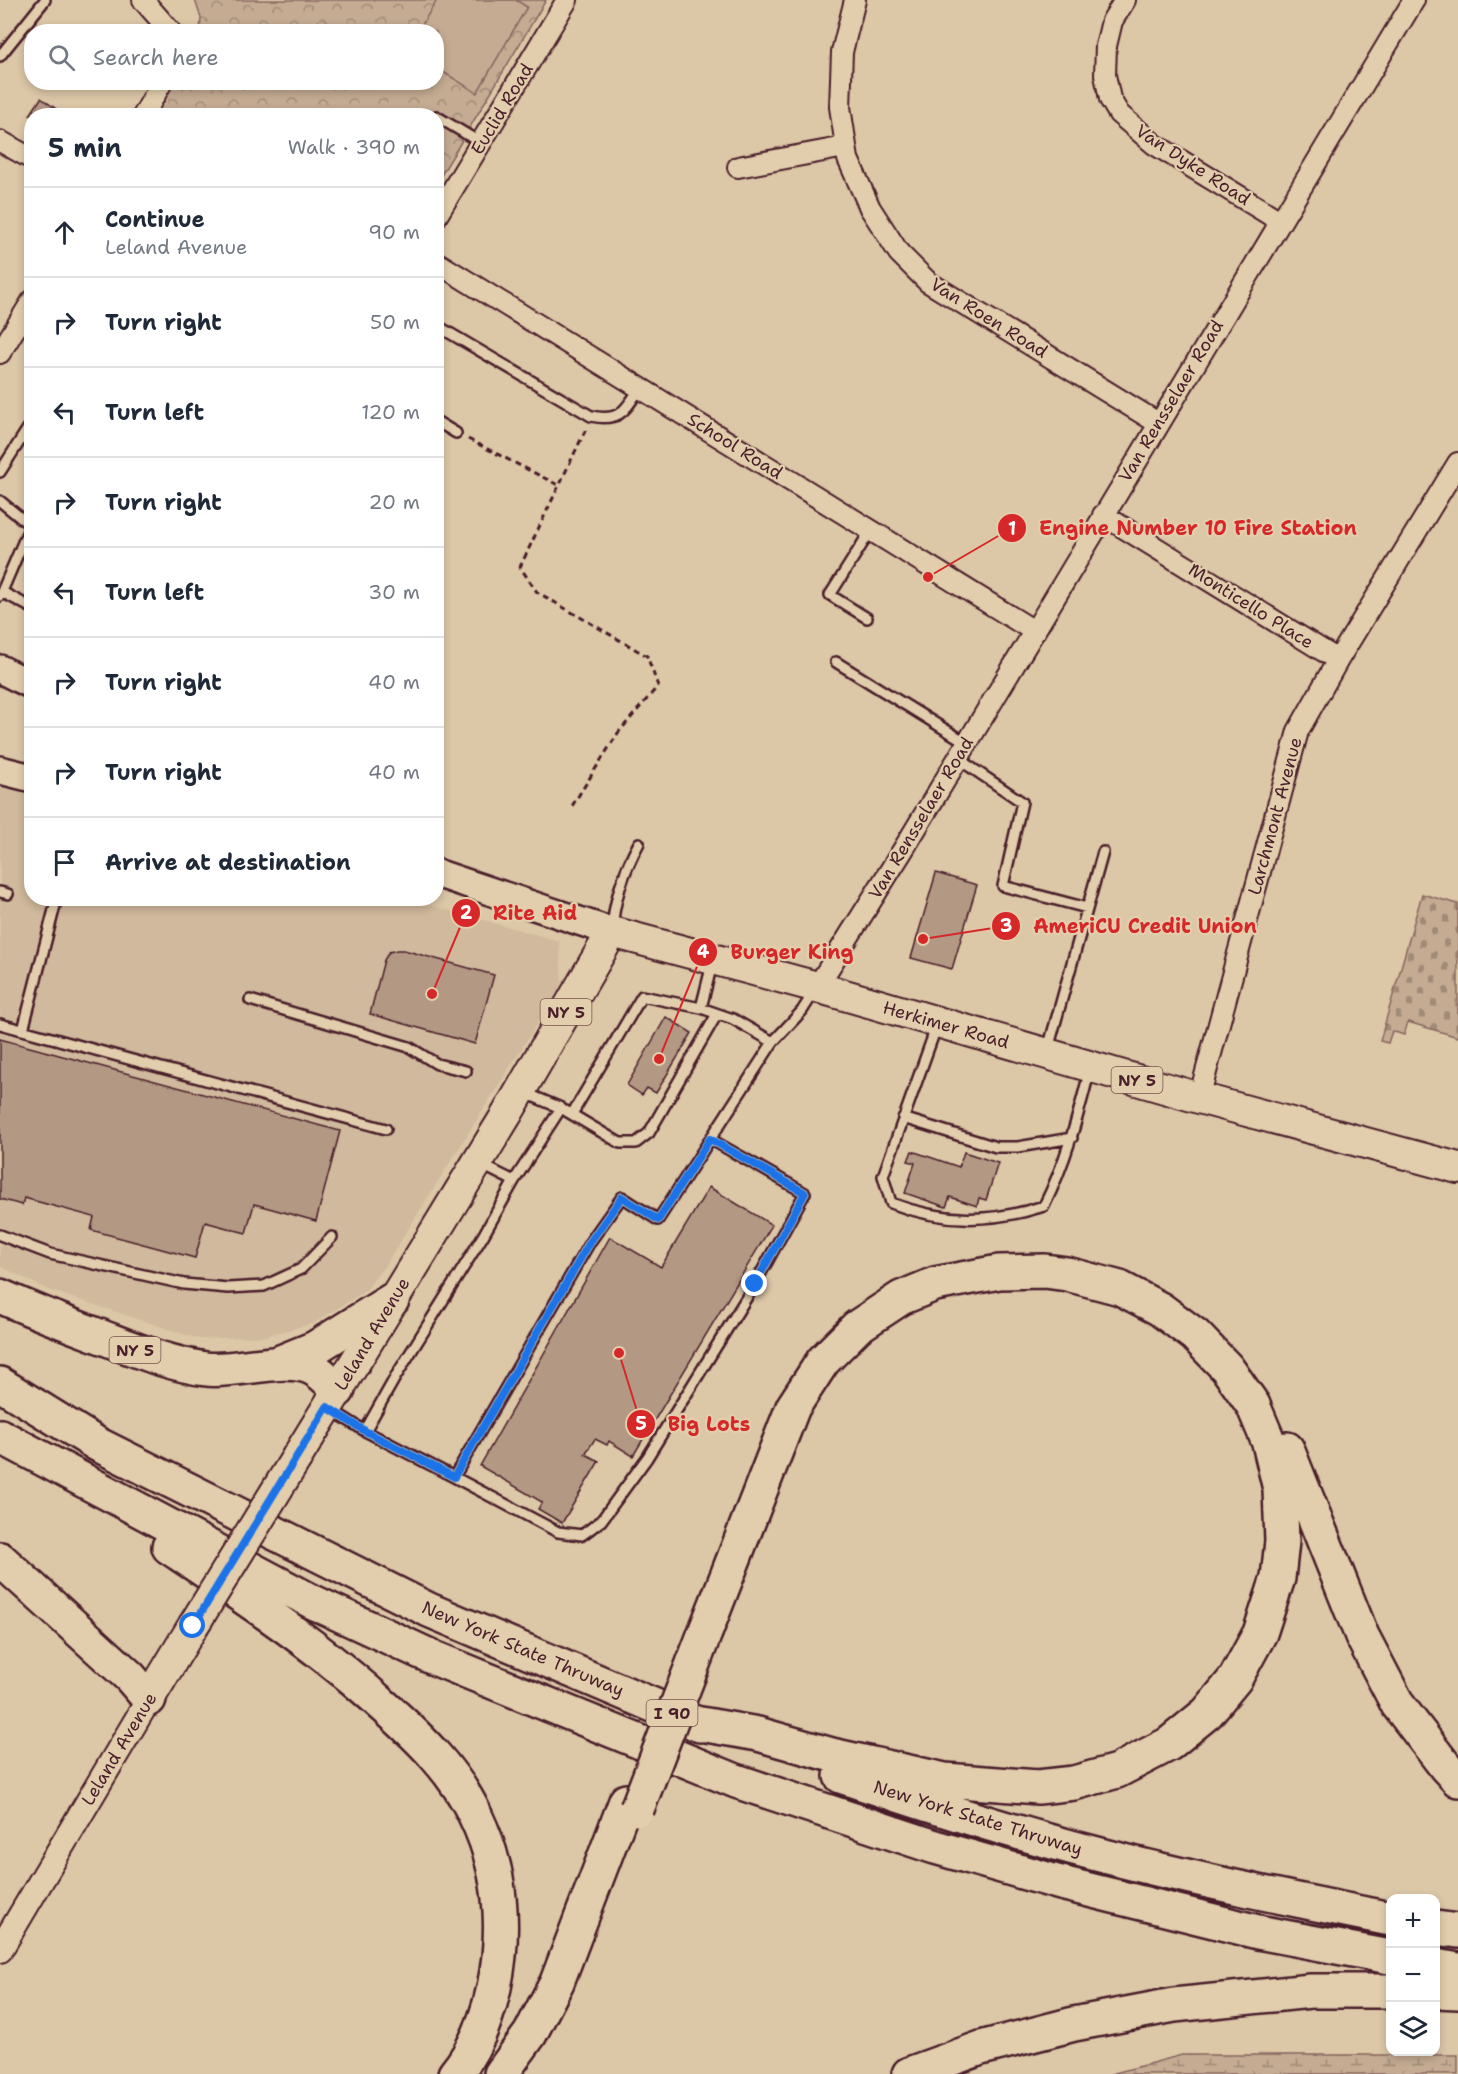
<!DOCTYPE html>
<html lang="en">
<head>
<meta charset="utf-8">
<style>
	body { margin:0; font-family:"Shantell Sans",sans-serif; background:#f6f6f7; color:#1f2937 }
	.controls { position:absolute; right:18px; bottom:18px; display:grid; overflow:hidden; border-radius:12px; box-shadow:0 3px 9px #0003 }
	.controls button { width:54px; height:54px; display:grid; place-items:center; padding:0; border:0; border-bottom:2px solid #e0e1e3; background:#fff; color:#1f2937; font:30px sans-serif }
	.stop { position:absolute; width:18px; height:18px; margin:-14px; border:4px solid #1a73e8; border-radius:50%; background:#fff }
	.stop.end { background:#1a73e8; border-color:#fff; box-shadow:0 2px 6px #0008 }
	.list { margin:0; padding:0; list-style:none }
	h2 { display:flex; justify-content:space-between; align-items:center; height:78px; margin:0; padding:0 24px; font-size:26px }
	h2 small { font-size:20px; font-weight:400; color:#747a83 }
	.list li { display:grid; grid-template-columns:39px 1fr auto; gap:18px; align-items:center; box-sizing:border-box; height:90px; padding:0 24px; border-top:2px solid #e0e1e3 }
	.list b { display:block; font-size:22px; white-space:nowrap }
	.list p { margin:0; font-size:20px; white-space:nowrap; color:#747a83 }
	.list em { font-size:20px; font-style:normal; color:#747a83 }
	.icon { flex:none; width:33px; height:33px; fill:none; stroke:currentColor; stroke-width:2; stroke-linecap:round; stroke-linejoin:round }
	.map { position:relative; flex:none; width:1458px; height:2074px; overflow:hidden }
	.search { position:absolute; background:#fff; box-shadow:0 3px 9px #0003; left:24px; top:24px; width:420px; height:66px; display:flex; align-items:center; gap:15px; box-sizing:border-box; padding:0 21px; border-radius:24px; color:#747a83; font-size:22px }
	.panel { position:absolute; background:#fff; box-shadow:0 3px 9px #0003; left:24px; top:108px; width:420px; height:798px; border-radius:24px }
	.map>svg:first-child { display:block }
	.built { fill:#d0b99c }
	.wetland { fill:url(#wetland-marsh); stroke:#87655e; stroke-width:1.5 }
	.cemetery { fill:url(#cemetery-stones); stroke:#87655e; stroke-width:1.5 }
	.park { fill:url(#park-crowns); stroke:#87655e; stroke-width:1.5 }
	.garden { fill:#c4ab92; stroke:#87655e; stroke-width:1.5 }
	.building { fill:#b39884; stroke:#4a1f2b; stroke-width:1.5 }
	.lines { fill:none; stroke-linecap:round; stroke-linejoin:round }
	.service-casing { stroke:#4a1f2b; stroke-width:14 }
	.minor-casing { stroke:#4a1f2b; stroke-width:24 }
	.tertiary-casing { stroke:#4a1f2b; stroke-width:28 }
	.secondary-casing { stroke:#4a1f2b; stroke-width:32 }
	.primary-casing { stroke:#4a1f2b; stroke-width:34 }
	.motorway-casing { stroke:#4a1f2b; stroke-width:38 }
	.path { stroke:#4a1f2b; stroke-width:3; stroke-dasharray:6 4.5; stroke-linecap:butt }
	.service { stroke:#e2ceac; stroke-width:9 }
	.minor { stroke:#e2ceac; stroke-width:20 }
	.tertiary { stroke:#e2ceac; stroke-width:24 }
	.secondary { stroke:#e2ceac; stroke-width:27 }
	.primary { stroke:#e2ceac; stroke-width:30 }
	.motorway { stroke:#e2ceac; stroke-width:33 }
	.primary-bridge-casing { stroke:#4a1f2b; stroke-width:34; stroke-linecap:butt }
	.motorway-bridge-casing { stroke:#4a1f2b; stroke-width:38; stroke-linecap:butt }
	.primary-bridge { stroke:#e2ceac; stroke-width:30 }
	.motorway-bridge { stroke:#e2ceac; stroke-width:33 }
	.route { stroke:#1a73e8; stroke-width:8 }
	.labels { text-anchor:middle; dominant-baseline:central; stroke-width:4.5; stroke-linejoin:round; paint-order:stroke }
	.shield { fill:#e2ceac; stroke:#785452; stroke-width:1.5 }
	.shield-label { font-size:16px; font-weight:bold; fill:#4a1f2b }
	.street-label { font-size:18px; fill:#4a1f2b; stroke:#e2ceac }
	.leader { fill:none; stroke:#d62828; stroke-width:2 }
	.callout-dot { fill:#d62828; stroke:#e2ceac; stroke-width:2 }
	.mark-label { font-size:18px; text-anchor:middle; font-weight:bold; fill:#fff }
	.callout-label { font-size:20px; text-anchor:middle; font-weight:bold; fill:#d62828; stroke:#e2ceac; stroke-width:4.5; stroke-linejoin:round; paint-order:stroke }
</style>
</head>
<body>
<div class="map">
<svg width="1458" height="2074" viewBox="0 0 1458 2074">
	<defs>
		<pattern id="wetland-marsh" width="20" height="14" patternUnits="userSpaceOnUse" patternTransform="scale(1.5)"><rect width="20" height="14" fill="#c4ab92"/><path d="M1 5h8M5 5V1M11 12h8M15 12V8" fill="none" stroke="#a18b77"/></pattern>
		<pattern id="cemetery-stones" width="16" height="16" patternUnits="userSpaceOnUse" patternTransform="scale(1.5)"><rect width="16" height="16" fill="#c4ab92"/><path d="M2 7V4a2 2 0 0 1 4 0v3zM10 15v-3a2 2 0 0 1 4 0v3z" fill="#a18b77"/></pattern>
		<pattern id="park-crowns" width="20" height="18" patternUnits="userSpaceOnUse" patternTransform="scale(1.5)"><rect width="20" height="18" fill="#c4ab92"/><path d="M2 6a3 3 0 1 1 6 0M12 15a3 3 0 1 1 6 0" fill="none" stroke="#a18b77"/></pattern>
	</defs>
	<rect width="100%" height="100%" fill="#dcc7a7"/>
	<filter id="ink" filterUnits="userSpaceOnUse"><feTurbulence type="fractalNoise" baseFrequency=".0167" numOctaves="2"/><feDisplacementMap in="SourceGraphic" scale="12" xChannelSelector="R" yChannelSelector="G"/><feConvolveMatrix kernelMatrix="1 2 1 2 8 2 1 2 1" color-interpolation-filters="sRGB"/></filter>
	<g filter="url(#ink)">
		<path class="built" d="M 0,785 L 31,793 L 32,898 L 407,899 L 559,941 L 562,984 L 386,1264 L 365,1291 L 314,1323 L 265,1336 L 199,1339 L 46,1289 L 0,1266 Z"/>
		<path class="wetland" d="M 1182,2055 L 1458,2055 L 1458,2074 L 1111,2074 Z"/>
		<path class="cemetery" d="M 1422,894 L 1458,904 L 1458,1037 L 1408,1022 L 1404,1035 L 1392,1031 L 1388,1043 L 1380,1041 Z"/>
		<path class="park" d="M 195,0 L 546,0 L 437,182 L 436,116 L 152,116 L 172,83 L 436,82 L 436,32 L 200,31 L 201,18 Z"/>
		<path class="garden" d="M 437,0 L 516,0 L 527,7 L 477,93 L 437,68 L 436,32 L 418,31 Z"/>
		<path class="building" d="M 41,98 L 66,116 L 30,115 Z
			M 936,873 L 977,885 L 952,969 L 911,958 Z
			M 397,950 L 404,950 L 494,975 L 475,1044 L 370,1014 L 384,960 L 389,952 Z
			M 666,1017 L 692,1033 L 656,1093 L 647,1088 L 642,1095 L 627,1085 Z
			M 0,1039 L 340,1131 L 316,1221 L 254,1204 L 246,1233 L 205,1222 L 195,1258 L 91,1230 L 94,1217 L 24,1198 L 22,1205 L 0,1199 Z
			M 912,1151 L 959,1167 L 964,1152 L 998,1163 L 986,1200 L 979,1198 L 977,1206 L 950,1197 L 946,1207 L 905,1193 L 915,1163 L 908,1161 Z
			M 709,1187 L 772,1225 L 633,1456 L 609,1441 L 607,1445 L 595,1439 L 585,1454 L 599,1461 L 562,1523 L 538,1509 L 542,1502 L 480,1466 L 610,1237 L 661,1267 Z"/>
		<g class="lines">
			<g class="service-casing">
				<path id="service" d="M 0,56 L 45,0
					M 436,116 L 481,143
					M 436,325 L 591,416 C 621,422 625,410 640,388
					M 436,421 L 456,433
					M 0,472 L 32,422
					M 0,501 L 32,527
					M 2,592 L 32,608
					M 0,596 L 30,526
					M 867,618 L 830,595 L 871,530
					M 836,662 L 967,743
					M 957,758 L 1022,802 L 1003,886 L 1087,908
					M 0,892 L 8,894
					M 612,930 C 614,898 624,871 639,843
					M 250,1000 L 409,1047 L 437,1064 L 466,1071
					M 701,1008 L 712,964
					M 0,1024 L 386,1129
					M 937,1025 L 883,1176 L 891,1203 C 943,1223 991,1223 1044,1206 C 1066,1162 1078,1116 1090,1069
					M 23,1030 L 57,898
					M 1048,1049 L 1103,852
					M 566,1111 L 620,1143 L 636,1143 L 649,1133 L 717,1014
					M 572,1114 L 642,996 L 701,1008 L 733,1019 L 773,1042
					M 903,1118 L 996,1147 L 1018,1147 L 1072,1138
					M 480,1164 L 514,1181
					M 0,1235 L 50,1254 L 184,1284 L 228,1288 L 264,1286 L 301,1269 L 332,1237
					M 330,1409 L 365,1431 L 396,1376 L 483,1236 L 514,1181 L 561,1108 L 523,1092
					M 365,1431 L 454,1477 L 590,1242 L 622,1197 L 658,1220 L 773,1042 L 802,1011 L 814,992
					M 454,1477 L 558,1532 L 582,1535 L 601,1521 L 647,1458 L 755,1284 L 805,1193 L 710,1139"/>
			</g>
			<g class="minor-casing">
				<path id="minor" d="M 143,0 L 171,32
					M 855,0 L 842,52 L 840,107 L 848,159 L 870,208 L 899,253 L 928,282 L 1158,423
					M 1125,0 L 1112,21 L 1106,46 L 1105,75 L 1110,99 L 1119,114 L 1154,144 L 1280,221
					M 143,116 L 162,82
					M 0,141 L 32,159
					M 738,167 L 845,147
					M 436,217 L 567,0
					M 436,262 L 1034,631
					M 0,353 L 32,301
					M 1103,515 L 1338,660
					M 817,987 L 903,850 L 1414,0
					M 1199,1098 L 1298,731 L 1338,660 L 1458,463"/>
			</g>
			<g class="tertiary-casing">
				<path id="tertiary" d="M 0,1950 L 149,1699"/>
			</g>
			<g class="secondary-casing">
				<path id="secondary" d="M 0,669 L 32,685
					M 0,770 L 32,778
					M 436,873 L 612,932"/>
			</g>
			<g class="primary-casing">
				<path id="primary" d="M 297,1457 L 507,1114 L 612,932 L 817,987 L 1199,1098 L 1458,1168
					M 149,1699 L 193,1626"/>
			</g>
			<g class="motorway-casing">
				<path id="motorway" d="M 0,1296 C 34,1311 67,1324 102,1337 C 136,1350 169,1364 206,1369 C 237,1373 288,1354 314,1369 C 323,1374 331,1383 338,1390
					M 278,1363 L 315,1348 L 392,1300
					M 0,1384 L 97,1444 L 429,1610 L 700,1725
					M 0,1436 L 311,1601 L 434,1658 L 736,1781 L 935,1847 L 1057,1882 L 1258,1932 L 1390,1957
					M 1287,1449 L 1362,1636 L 1398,1705 L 1445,1766 L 1458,1780
					M 169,1547 C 244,1597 319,1646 385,1707 C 420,1738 455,1772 475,1815 C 497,1860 504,1907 499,1956 C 495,1996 481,2043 455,2074
					M 0,1559 L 130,1677 L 149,1699
					M 695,1723 L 758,1734 L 832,1755 L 945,1780 L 1038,1787 L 1074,1783 L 1117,1771 L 1169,1744 L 1207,1713 L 1235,1679 L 1260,1633 L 1278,1578 L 1282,1541 L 1280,1489 L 1269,1443 L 1253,1405 L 1227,1368 L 1195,1335 L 1160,1309 L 1120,1288 L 1067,1274 L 1045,1271 L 999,1272 L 935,1284 L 901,1298 L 857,1327 L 823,1361 L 793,1407 L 706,1630
					M 841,1776 C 924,1804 1008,1831 1093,1853 C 1191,1879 1291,1899 1390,1919
					M 1436,1928 L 1458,1931
					M 1436,1966 L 1458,1970
					M 1436,1991 L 1458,1992
					M 501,2074 L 530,2034 L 557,1982 L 626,1801
					M 909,2074 L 981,2048 L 1074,2024 L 1174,2005 L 1311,1991 L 1390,1991"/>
			</g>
			<path class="path" d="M 468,439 L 558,485
				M 572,806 L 618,733 L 658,686 L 647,656 L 537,592 L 520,567 L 586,429"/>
			<use href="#service" class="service"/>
			<use href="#minor" class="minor"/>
			<use href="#tertiary" class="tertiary"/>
			<use href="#secondary" class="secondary"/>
			<use href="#primary" class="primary"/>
			<use href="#motorway" class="motorway"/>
			<g class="primary-bridge-casing">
				<path id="primary-bridge" d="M 193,1626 L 297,1457"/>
			</g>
			<g class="motorway-bridge-casing">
				<path id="motorway-bridge" d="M 637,1809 L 706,1630"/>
			</g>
			<use href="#primary-bridge" class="primary-bridge"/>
			<use href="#motorway-bridge" class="motorway-bridge"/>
		</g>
	</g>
	<g class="lines" filter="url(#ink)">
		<path class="route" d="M 193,1626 L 327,1407 L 365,1431 L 454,1477 L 590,1242 L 622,1197 L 658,1220 L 710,1139 L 805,1193 L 755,1284"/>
	</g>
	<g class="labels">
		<g class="shield">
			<rect x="540.5" y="999" width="51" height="26" rx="4.5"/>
			<rect x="1111.5" y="1067" width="51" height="26" rx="4.5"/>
			<rect x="109.5" y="1337" width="51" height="26" rx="4.5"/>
			<rect x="646.5" y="1700" width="51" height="26" rx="4.5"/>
		</g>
		<g class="shield-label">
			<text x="566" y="1012">NY 5</text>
			<text x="1137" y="1080">NY 5</text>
			<text x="135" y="1350">NY 5</text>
			<text x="672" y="1713">I 90</text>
		</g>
		<g class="street-label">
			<text transform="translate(502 109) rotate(-59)">Euclid Road</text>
			<text transform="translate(1193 165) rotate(33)">Van Dyke Road</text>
			<text transform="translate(989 318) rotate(32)">Van Roen Road</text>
			<text transform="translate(1171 401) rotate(-59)">Van Rensselaer Road</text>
			<text transform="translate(735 446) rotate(32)">School Road</text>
			<text transform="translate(1251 606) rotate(32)">Monticello Place</text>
			<text transform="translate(1275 816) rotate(-75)">Larchmont Avenue</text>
			<text transform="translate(921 818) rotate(-59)">Van Rensselaer Road</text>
			<text transform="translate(946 1025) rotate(16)">Herkimer Road</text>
			<text transform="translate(372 1334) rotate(-59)">Leland Avenue</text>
			<text transform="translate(523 1649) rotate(23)">New York State Thruway</text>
			<text transform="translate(119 1749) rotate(-59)">Leland Avenue</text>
			<text transform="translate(978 1818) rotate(17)">New York State Thruway</text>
		</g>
	</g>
	<path class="leader" d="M928 577L1012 528M432 994L466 913M923 939L1006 926M659 1059L703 952M619 1353L641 1424"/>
	<g class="callout-dot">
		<circle cx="928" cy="577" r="6"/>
		<circle cx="432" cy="994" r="6"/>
		<circle cx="923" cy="939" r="6"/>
		<circle cx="659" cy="1059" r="6"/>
		<circle cx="619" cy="1353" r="6"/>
		<circle cx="1012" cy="528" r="15"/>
		<circle cx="466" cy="913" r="15"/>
		<circle cx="1006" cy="926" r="15"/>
		<circle cx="703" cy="952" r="15"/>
		<circle cx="641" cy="1424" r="15"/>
	</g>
	<g class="mark-label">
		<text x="1012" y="535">1</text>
		<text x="466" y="919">2</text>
		<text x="1006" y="932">3</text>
		<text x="703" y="958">4</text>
		<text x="641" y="1430">5</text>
	</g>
	<g class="callout-label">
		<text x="1198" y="535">Engine Number 10 Fire Station</text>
		<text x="535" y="920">Rite Aid</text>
		<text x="1145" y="933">AmeriCU Credit Union</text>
		<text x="792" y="959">Burger King</text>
		<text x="709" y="1431">Big Lots</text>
	</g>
</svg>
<div class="controls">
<button>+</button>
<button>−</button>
<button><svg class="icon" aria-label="layers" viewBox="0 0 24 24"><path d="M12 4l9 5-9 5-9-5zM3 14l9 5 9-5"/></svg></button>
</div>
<div class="stop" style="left:193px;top:1626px"></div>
<div class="stop end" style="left:755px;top:1284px"></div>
<div class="search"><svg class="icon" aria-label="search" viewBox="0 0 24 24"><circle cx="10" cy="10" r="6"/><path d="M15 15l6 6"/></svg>Search here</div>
<section class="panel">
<h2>5 min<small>Walk · 390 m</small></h2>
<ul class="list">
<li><svg class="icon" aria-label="ahead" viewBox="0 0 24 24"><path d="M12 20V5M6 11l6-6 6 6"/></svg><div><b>Continue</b><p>Leland Avenue</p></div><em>90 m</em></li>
<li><svg class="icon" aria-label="right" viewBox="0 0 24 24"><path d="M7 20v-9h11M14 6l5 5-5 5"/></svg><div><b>Turn right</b></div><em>50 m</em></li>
<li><svg class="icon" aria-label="left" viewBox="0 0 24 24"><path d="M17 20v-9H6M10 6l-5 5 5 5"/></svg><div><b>Turn left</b></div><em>120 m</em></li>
<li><svg class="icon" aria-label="right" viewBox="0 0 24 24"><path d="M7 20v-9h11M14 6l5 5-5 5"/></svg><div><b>Turn right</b></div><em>20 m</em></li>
<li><svg class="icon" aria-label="left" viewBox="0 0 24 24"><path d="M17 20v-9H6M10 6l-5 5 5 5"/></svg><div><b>Turn left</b></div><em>30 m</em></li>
<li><svg class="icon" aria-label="right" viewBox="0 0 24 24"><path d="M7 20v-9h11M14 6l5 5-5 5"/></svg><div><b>Turn right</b></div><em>40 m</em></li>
<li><svg class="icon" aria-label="right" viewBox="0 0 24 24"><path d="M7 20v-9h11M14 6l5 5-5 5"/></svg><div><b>Turn right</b></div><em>40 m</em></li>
<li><svg class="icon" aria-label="arrive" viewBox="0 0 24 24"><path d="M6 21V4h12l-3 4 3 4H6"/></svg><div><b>Arrive at destination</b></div></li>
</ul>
</section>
</div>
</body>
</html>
